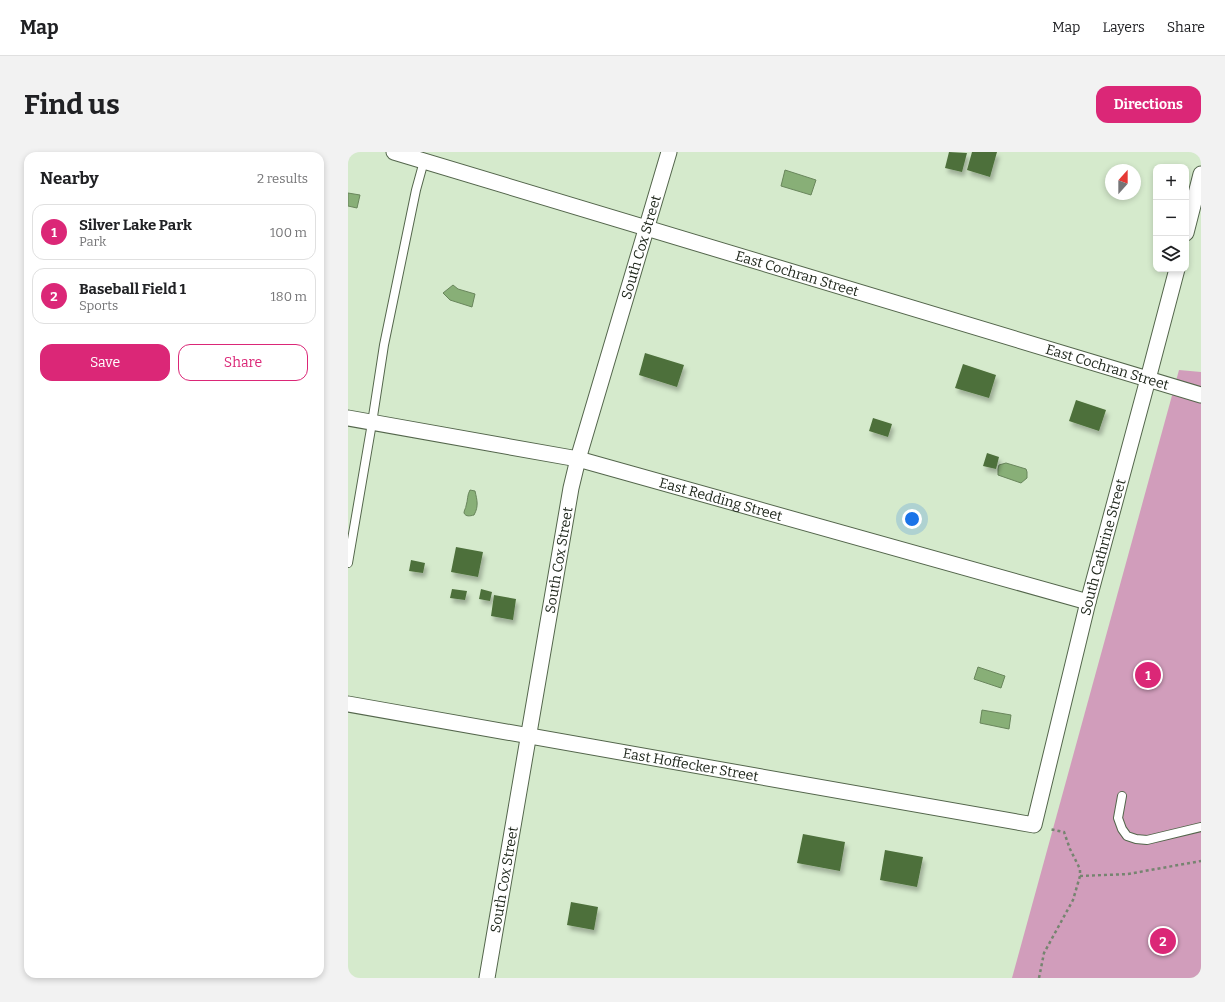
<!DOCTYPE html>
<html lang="en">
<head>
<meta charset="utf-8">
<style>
	body { margin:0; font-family:Bitter,serif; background:#f2f2f2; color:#202124 }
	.controls { position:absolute; right:12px; top:12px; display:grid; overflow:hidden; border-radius:8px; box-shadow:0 2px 6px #0003 }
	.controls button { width:36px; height:36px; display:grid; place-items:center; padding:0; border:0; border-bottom:1px solid #e0e0e0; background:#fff; color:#202124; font:20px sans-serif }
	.compass { position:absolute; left:757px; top:12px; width:36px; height:36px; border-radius:50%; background:#fff; box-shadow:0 2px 6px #0003; rotate:21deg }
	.you { position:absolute; left:564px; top:367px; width:14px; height:14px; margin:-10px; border:3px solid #fff; border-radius:50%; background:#1a73e8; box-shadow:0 0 0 6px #1a73e833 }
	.badge { display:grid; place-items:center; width:26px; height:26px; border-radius:50%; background:#db2777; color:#fff; font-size:13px; font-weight:700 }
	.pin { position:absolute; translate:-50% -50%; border:2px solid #fff; box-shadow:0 1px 4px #0006 }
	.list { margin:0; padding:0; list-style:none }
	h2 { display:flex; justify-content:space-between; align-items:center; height:52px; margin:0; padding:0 16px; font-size:17px }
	h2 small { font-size:13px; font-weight:400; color:#757577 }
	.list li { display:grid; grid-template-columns:26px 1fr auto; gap:12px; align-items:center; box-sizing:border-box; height:56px; margin:0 8px 8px; padding:0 8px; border:1px solid #e0e0e0; border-radius:12px }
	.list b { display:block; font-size:15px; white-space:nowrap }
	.list p { margin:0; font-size:13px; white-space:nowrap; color:#757577 }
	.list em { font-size:13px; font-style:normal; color:#757577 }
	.actions { display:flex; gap:8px; padding:12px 16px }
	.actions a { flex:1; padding:9px 0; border:1px solid #db2777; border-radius:12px; text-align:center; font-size:14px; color:#db2777 }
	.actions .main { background:#db2777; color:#fff }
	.icon { flex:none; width:22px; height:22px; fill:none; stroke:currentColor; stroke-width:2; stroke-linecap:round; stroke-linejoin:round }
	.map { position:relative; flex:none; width:853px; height:826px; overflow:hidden; border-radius:12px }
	header { display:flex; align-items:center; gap:24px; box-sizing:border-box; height:56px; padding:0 20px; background:#fff; border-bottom:1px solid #e0e0e0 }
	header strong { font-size:19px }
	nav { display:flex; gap:22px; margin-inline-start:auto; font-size:14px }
	.intro { display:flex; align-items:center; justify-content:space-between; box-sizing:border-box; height:96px; padding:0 24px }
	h1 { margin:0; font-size:28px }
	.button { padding:10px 18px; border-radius:12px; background:#db2777; color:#fff; font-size:14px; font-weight:700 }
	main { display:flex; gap:24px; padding:0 24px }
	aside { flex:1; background:#fff; border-radius:12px; box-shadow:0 2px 6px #0003 }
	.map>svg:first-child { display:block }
	.green { fill:#d19dbb }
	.water { fill:#88af77; stroke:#69865c }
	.building { fill:#4d703b; filter:url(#shadow) }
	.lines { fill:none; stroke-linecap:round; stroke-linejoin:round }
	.lane-casing { stroke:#54664c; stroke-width:10 }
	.street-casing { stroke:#54664c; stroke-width:17 }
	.path { stroke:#768470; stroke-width:2.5; stroke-dasharray:3 3; stroke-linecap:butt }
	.lane { stroke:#fff; stroke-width:8 }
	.street { stroke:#fff; stroke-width:15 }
	.labels { text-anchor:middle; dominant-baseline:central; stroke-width:4; stroke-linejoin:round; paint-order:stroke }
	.street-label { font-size:14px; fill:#20281d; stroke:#fff }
</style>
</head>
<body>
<header>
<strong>Map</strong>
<nav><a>Map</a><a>Layers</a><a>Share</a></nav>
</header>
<div class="intro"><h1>Find us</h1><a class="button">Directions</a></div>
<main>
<aside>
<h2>Nearby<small>2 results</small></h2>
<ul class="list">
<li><span class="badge">1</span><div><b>Silver Lake Park</b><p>Park</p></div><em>100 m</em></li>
<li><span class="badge">2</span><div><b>Baseball Field 1</b><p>Sports</p></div><em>180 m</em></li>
</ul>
<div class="actions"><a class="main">Save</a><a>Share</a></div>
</aside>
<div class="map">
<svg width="853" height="826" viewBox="0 0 853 826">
	<defs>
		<filter id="shadow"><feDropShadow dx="2.5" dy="4.5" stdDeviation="2" flood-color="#0004"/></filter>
	</defs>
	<rect width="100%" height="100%" fill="#d5eacc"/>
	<path class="green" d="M 831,218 L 853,220 L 853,826 L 664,826 Z"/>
	<path class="water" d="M 437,18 L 468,28 L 463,43 L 433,34 Z
		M 0,41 L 12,43 L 9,56 L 0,54 Z
		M 105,133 L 110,137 L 127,142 L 124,155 L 102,148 L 95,141 Z
		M 658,311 L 678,317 L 679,320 L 679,326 L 673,331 L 650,323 L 650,317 L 651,313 Z
		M 122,338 L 127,339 C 129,348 131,354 126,363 C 122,364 118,365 116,361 C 116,358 118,356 118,354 C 120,348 119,343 122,338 Z
		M 630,515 L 657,524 L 653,536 L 626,527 Z
		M 634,558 L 663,563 L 661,577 L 632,571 Z"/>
	<path class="building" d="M 601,0 L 619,1 L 614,20 L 597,16 Z
		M 624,0 L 649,0 L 642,25 L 619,18 Z
		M 297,201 L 336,213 L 329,235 L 291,223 Z
		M 615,212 L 648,223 L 641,246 L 607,236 Z
		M 728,248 L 758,258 L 751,279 L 721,269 Z
		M 525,266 L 544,272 L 540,285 L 521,279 Z
		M 639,301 L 651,305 L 648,317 L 635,314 Z
		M 108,395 L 135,400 L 130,425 L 103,420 Z
		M 63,408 L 77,411 L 75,421 L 61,419 Z
		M 104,437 L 119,439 L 117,448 L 102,446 Z
		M 133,437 L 144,440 L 142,449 L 131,447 Z
		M 146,443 L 168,447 L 165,468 L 143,464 Z
		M 455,682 L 497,690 L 492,719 L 449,711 Z
		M 537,698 L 575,705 L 569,735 L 532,728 Z
		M 223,750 L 250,755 L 246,778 L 219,773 Z"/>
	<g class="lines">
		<g class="lane-casing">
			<path id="lane" d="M 0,411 L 24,271 L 36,193 L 68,38 L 76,9
				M 774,644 L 770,666 L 774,677 L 779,684 L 788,687 L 799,688 L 853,675"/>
		</g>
		<g class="street-casing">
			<g id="street">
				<path id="s1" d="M 46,0 L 853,243"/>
				<path d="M 838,81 L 853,22"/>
				<path id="s2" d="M 0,266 L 230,307 L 740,450"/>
				<path id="s3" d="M 0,552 L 686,673 L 740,450 L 800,227 L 829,117"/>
				<path id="s4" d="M 139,826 L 223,336 L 230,307 L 321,0"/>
			</g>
		</g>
		<path class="path" d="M 732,724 L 780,722 L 853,709
			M 691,826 L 696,801 L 725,748 L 732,724 L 732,717 L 722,697 L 716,680 L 701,677"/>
		<use href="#lane" class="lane"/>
		<use href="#street" class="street"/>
	</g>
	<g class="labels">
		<g class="street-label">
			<text stroke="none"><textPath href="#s4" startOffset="748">South Cox Street</textPath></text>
			<text stroke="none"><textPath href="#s1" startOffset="421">East Cochran Street</textPath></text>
			<text stroke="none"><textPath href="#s1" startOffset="745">East Cochran Street</textPath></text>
			<text stroke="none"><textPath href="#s2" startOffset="382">East Redding Street</textPath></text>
			<text stroke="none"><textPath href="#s3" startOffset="983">South Cathrine Street</textPath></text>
			<text stroke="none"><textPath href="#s4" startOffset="424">South Cox Street</textPath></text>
			<text stroke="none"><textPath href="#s3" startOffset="348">East Hoffecker Street</textPath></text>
			<text stroke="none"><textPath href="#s4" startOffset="100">South Cox Street</textPath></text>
		</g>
	</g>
</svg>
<div class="controls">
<button>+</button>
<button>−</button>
<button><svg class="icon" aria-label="layers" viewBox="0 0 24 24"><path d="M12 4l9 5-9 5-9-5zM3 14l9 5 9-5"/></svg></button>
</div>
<svg class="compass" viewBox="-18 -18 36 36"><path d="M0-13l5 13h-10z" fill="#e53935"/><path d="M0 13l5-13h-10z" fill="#757577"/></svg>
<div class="you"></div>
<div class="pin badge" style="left:800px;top:523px">1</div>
<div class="pin badge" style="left:815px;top:789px">2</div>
</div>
</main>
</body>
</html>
